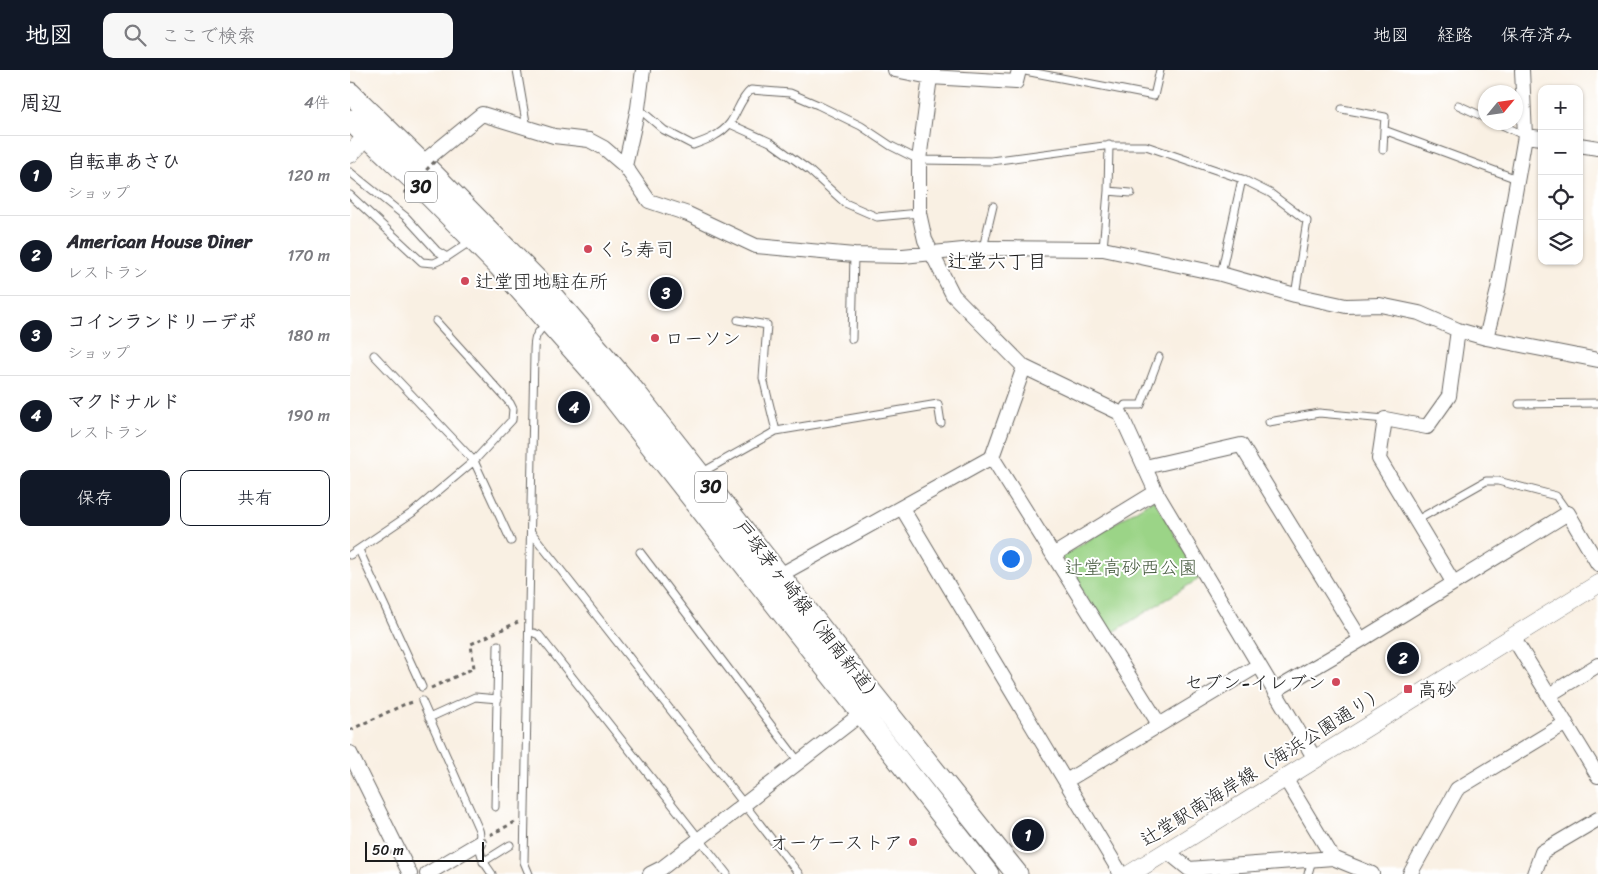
<!DOCTYPE html>
<html lang="ja">
<head>
<meta charset="utf-8">
<style>
	body { margin:0; font-family:Sriracha,"Klee One",sans-serif; background:#f7f7f7; color:#2b2b33 }
	.controls { position:absolute; right:15px; top:15px; display:grid; overflow:hidden; border-radius:10px; box-shadow:0 1px 4px #0004 }
	.controls button { width:45px; height:45px; display:grid; place-items:center; padding:0; border:0; border-bottom:1px solid #e1e1e2; background:#fff; color:#2b2b33; font:25px sans-serif }
	.compass { position:absolute; left:1128px; top:15px; width:45px; height:45px; border-radius:50%; background:#fff; box-shadow:0 1px 4px #0004; rotate:61deg }
	.scale { position:absolute; left:15px; bottom:12px; width:119px; box-sizing:border-box; padding-left:5px; border:2px solid #1c1c1c; border-top:0; font-size:14px; line-height:18px; white-space:nowrap; color:#1c1c1c; -webkit-text-stroke:4px #fff; paint-order:stroke }
	.you { position:absolute; left:660px; top:488px; width:18px; height:18px; margin:-12px; border:4px solid #fff; border-radius:50%; background:#1a73e8; box-shadow:0 0 0 8px #1a73e833 }
	.badge { display:grid; place-items:center; width:32px; height:32px; border-radius:50%; background:#111827; color:#fff; font-size:16px; font-weight:700 }
	.pin { position:absolute; translate:-50% -50%; border:2px solid #fff; box-shadow:0 1px 5px #0006 }
	.list { margin:0; padding:0; list-style:none }
	h2 { display:flex; justify-content:space-between; align-items:center; height:65px; margin:0; padding:0 20px; font-size:21px }
	h2 small { font-size:16px; font-weight:400; color:#7c7c81 }
	.list li { display:grid; grid-template-columns:32px 1fr auto; gap:15px; align-items:center; box-sizing:border-box; height:80px; padding:0 20px; border-top:1px solid #e1e1e2 }
	.list b { display:block; font-size:19px; white-space:nowrap }
	.list p { margin:0; font-size:16px; white-space:nowrap; color:#7c7c81 }
	.list em { font-size:16px; font-style:normal; color:#7c7c81 }
	.actions { display:flex; gap:10px; padding:15px 20px }
	.actions a { flex:1; padding:11px 0; border:1px solid #111827; border-radius:10px; text-align:center; font-size:18px; color:#111827 }
	.actions .main { background:#111827; color:#fff }
	.icon { flex:none; width:28px; height:28px; fill:none; stroke:currentColor; stroke-width:2; stroke-linecap:round; stroke-linejoin:round }
	.map { position:relative; flex:none; width:1248px; height:804px; overflow:hidden }
	header { display:flex; align-items:center; gap:30px; box-sizing:border-box; height:70px; padding:0 25px; background:#111827; color:#fff }
	header strong { font-size:24px }
	nav { display:flex; gap:28px; margin-inline-start:auto; font-size:18px }
	.search { width:350px; height:45px; background:#f7f7f7; display:flex; align-items:center; gap:12px; box-sizing:border-box; padding:0 18px; border-radius:10px; color:#7c7c81; font-size:19px }
	main { display:flex }
	aside { flex:1; background:#fff }
	.map>svg:first-child { display:block }
	.green { fill:#9bd487; stroke:#5c7852 }
	.lines { fill:none; stroke-linecap:round; stroke-linejoin:round }
	.service-casing { stroke:#696662; stroke-width:9 }
	.minor-casing { stroke:#696662; stroke-width:16 }
	.tertiary-casing { stroke:#696662; stroke-width:19 }
	.primary-casing { stroke:#696662; stroke-width:23 }
	.path { stroke:#696662; stroke-width:3; stroke-dasharray:4 4; stroke-linecap:butt }
	.service { stroke:#fff; stroke-width:7 }
	.minor { stroke:#fff; stroke-width:14 }
	.tertiary { stroke:#fff; stroke-width:18 }
	.primary { stroke:#fff; stroke-width:21 }
	.path-bridge { stroke:#696662; stroke-width:3; stroke-dasharray:4 4; stroke-linecap:butt }
	.poi-dot { fill:#d1495b; stroke:#fff; stroke-width:2 }
	.labels { text-anchor:middle; dominant-baseline:central; stroke-width:4; stroke-linejoin:round; paint-order:stroke }
	.shield { fill:#fff; stroke:#606060; stroke-width:1 }
	.shield-label { font-size:18px; font-weight:bold; fill:#1c1c1c }
	.poi-label { font-size:19px; fill:#1c1c1c; stroke:#fff; text-anchor:start }
	.park-label { font-size:19px; fill:#485c41; stroke:#fff }
	.street-label { font-size:19px; fill:#1c1c1c; stroke:#fff }
	.neighbourhood-label { font-size:20px; fill:#1c1c1c; stroke:#fff }
</style>
</head>
<body>
<header>
<strong>地図</strong>
<div class="search"><svg class="icon" aria-label="search" viewBox="0 0 24 24"><circle cx="10" cy="10" r="6"/><path d="M15 15l6 6"/></svg>ここで検索</div>
<nav><a>地図</a><a>経路</a><a>保存済み</a></nav>
</header>
<main>
<aside>
<h2>周辺<small>4件</small></h2>
<ul class="list">
<li><span class="badge">1</span><div><b>自転車あさひ</b><p>ショップ</p></div><em>120 m</em></li>
<li><span class="badge">2</span><div><b>American House Diner</b><p>レストラン</p></div><em>170 m</em></li>
<li><span class="badge">3</span><div><b>コインランドリーデポ</b><p>ショップ</p></div><em>180 m</em></li>
<li><span class="badge">4</span><div><b>マクドナルド</b><p>レストラン</p></div><em>190 m</em></li>
</ul>
<div class="actions"><a class="main">保存</a><a>共有</a></div>
</aside>
<div class="map">
<svg width="1248" height="804" viewBox="0 0 1248 804">
	<rect width="100%" height="100%" fill="#fff"/>
	<filter id="ink" filterUnits="userSpaceOnUse"><feTurbulence type="fractalNoise" baseFrequency=".02" numOctaves="2"/><feDisplacementMap in="SourceGraphic" scale="10" xChannelSelector="R" yChannelSelector="G"/><feConvolveMatrix kernelMatrix="1 2 1 2 8 2 1 2 1" color-interpolation-filters="sRGB"/></filter>
	<filter id="wash" filterUnits="userSpaceOnUse"><feTurbulence type="fractalNoise" baseFrequency=".0096" numOctaves="4" result="noise"/><feDisplacementMap in="SourceGraphic" scale="20" xChannelSelector="R" yChannelSelector="G"/><feGaussianBlur stdDeviation="1.12" result="paint"/><feColorMatrix in="noise" values="0 0 0 0 0 0 0 0 0 0 0 0 0 0 0 0 0 1.4 0 .05"/><feComposite in="paint" operator="in"/></filter>
	<g filter="url(#wash)">
		<rect width="100%" height="100%" fill="#f9f0e3"/>
		<path class="green" d="M 804,429 L 850,508 L 759,565 L 711,487 Z"/>
	</g>
	<g filter="url(#ink)">
		<g class="lines">
			<g class="service-casing">
				<path id="service" d="M 167,0 L 177,58
					M 670,0 L 804,26 L 810,0
					M 1108,35 L 1136,48
					M 288,38 L 314,60 L 343,75 C 357,70 371,65 380,53 C 388,42 390,29 401,20 L 440,23 L 468,35 L 511,56 L 541,76 L 569,90 L 641,91 L 754,76 L 796,76 L 892,109 L 920,123 L 957,151 L 945,225
					M 992,39 L 1035,47 L 1034,60
					M 1146,52 L 1175,66
					M 380,54 L 420,72 L 459,100 L 495,133 L 527,147 L 569,143
					M 1033,80 L 1034,60 L 1167,109
					M 0,102 L 56,147 L 87,181 L 97,187
					M 758,121 L 781,123
					M 0,125 L 72,192 L 84,193 L 97,187 L 121,171
					M 633,178 L 643,136
					M 753,179 L 758,121 L 759,75
					M 871,204 L 892,109
					M 388,250 L 417,255 L 413,308 L 426,361
					M 502,269 L 504,185
					M 24,285 L 124,391 L 161,471
					M 1169,334 L 1248,333
					M 770,343 L 775,335 L 791,335 L 809,287
					M 919,352 L 969,343 L 1035,349
					M 351,403 L 426,361 L 588,334 L 591,353
					M 1067,450 L 1136,411 L 1148,411 L 1206,426 L 1218,443
					M 181,462 L 449,804
					M 9,480 L 72,617
					M 290,482 L 449,692
					M 0,485 L 62,443 L 124,391 L 162,350 L 163,339 L 160,333 L 86,251
					M 184,563 L 189,565 L 377,804
					M 72,631 L 129,760 C 131,765 129,767 129,772 C 129,784 135,795 142,804
					M 79,648 L 125,627 L 148,629
					M 145,737 L 148,575
					M 133,792 L 160,775
					M 179,804 L 174,792 L 184,284 C 184,268 185,264 197,253
					M 958,804 L 962,790"/>
			</g>
			<g class="minor-casing">
				<path id="minor" d="M 545,0 L 580,7 L 666,12 L 669,0
					M 580,7 L 569,90 L 569,143 L 575,170 L 603,225 L 674,297 L 770,343 L 806,422 L 965,689
					M 1175,66 L 1192,68
					M 1229,75 L 1248,78
					M 72,93 L 132,44 L 204,66 L 239,70 L 254,78 L 275,96 L 299,131 L 338,144 L 406,176 L 504,185 L 553,186 L 633,178 L 753,179 L 871,204 L 945,225 L 996,236 L 1030,235 L 1069,243 L 1108,260 L 1136,268 L 1248,290
					M 275,96 L 288,38 L 293,0
					M 1136,268 L 1148,220 L 1175,66 L 1172,0
					M 642,387 L 809,654
					M 795,397 L 891,375 L 1011,570
					M 552,438 L 771,804
					M 703,485 L 806,422
					M 430,505 L 642,387 L 674,297
					M 1103,512 L 1029,389 L 1035,349 L 1077,357 L 1099,326 L 1108,260
					M 1163,567 L 1248,706
					M 924,621 L 1011,570 L 1218,443 L 1248,494
					M 1199,625 L 1248,595
					M 0,683 L 60,804
					M 935,708 L 983,788 L 1022,804
					M 716,711 L 909,595
					M 818,782 L 839,799 L 983,788
					M 77,804 L 129,773
					M 300,804 L 312,798 L 511,644
					M 1060,804 L 1107,719 L 1216,653
					M 1184,804 L 1192,782 L 1248,749"/>
			</g>
			<g class="tertiary-casing">
				<path id="tertiary" d="M 0,84 L 26,57
					M 780,804 L 1248,514"/>
			</g>
			<g class="primary-casing">
				<path id="primary" d="M 0,23 L 85,106 L 199,222 L 285,322 L 514,613 L 667,804
					M 0,50 L 70,116 L 149,196 L 243,302 L 638,804"/>
			</g>
			<path class="path" d="M 81,618 L 124,598 L 121,574 L 168,552
				M 0,660 L 53,635 L 63,632
				M 140,765 L 165,752"/>
			<use href="#service" class="service"/>
			<use href="#minor" class="minor"/>
			<use href="#tertiary" class="tertiary"/>
			<use href="#primary" class="primary"/>
			<path class="path-bridge" d="M 54,123 L 87,89"/>
		</g>
	</g>
	<g class="poi-dot">
		<circle cx="238" cy="179" r="5"/>
		<circle cx="115" cy="211" r="5"/>
		<circle cx="305" cy="268" r="5"/>
		<circle cx="986" cy="612" r="5"/>
		<rect x="1053" y="614" width="10" height="10" rx="2.5"/>
		<circle cx="563" cy="772" r="5"/>
	</g>
	<g class="labels">
		<g class="shield">
			<rect x="55" y="101.5" width="32" height="31" rx="4"/>
			<rect x="345" y="401.5" width="32" height="31" rx="4"/>
		</g>
		<g class="shield-label">
			<text x="71" y="117">30</text>
			<text x="361" y="417">30</text>
		</g>
		<g class="poi-label">
			<text x="248" y="179">くら寿司</text>
			<text x="125" y="211">辻堂団地駐在所</text>
			<text x="315" y="268">ローソン</text>
			<text x="976" y="612" text-anchor="end">セブン-イレブン</text>
			<text x="1068" y="619">高砂</text>
			<text x="553" y="772" text-anchor="end">オーケーストア</text>
		</g>
		<g class="park-label">
			<text x="781" y="497">辻堂高砂西公園</text>
		</g>
		<g class="street-label">
			<text transform="translate(459 542) rotate(52)">戸塚茅ヶ崎線（湘南新道）</text>
			<text transform="translate(913 696) rotate(-32)">辻堂駅南海岸線（海浜公園通り）</text>
		</g>
		<g class="neighbourhood-label">
			<text x="647" y="191">辻堂六丁目</text>
		</g>
	</g>
</svg>
<div class="controls">
<button>+</button>
<button>−</button>
<button><svg class="icon" aria-label="locate" viewBox="0 0 24 24"><circle cx="12" cy="12" r="6"/><path d="M12 2v4M12 18v4M2 12h4M18 12h4"/></svg></button>
<button><svg class="icon" aria-label="layers" viewBox="0 0 24 24"><path d="M12 4l9 5-9 5-9-5zM3 14l9 5 9-5"/></svg></button>
</div>
<svg class="compass" viewBox="-18 -18 36 36"><path d="M0-13l5 13h-10z" fill="#e53935"/><path d="M0 13l5-13h-10z" fill="#7c7c81"/></svg>
<div class="scale">50 m</div>
<div class="you"></div>
<div class="pin badge" style="left:678px;top:765px">1</div>
<div class="pin badge" style="left:1053px;top:588px">2</div>
<div class="pin badge" style="left:316px;top:223px">3</div>
<div class="pin badge" style="left:224px;top:337px">4</div>
</div>
</main>
</body>
</html>
